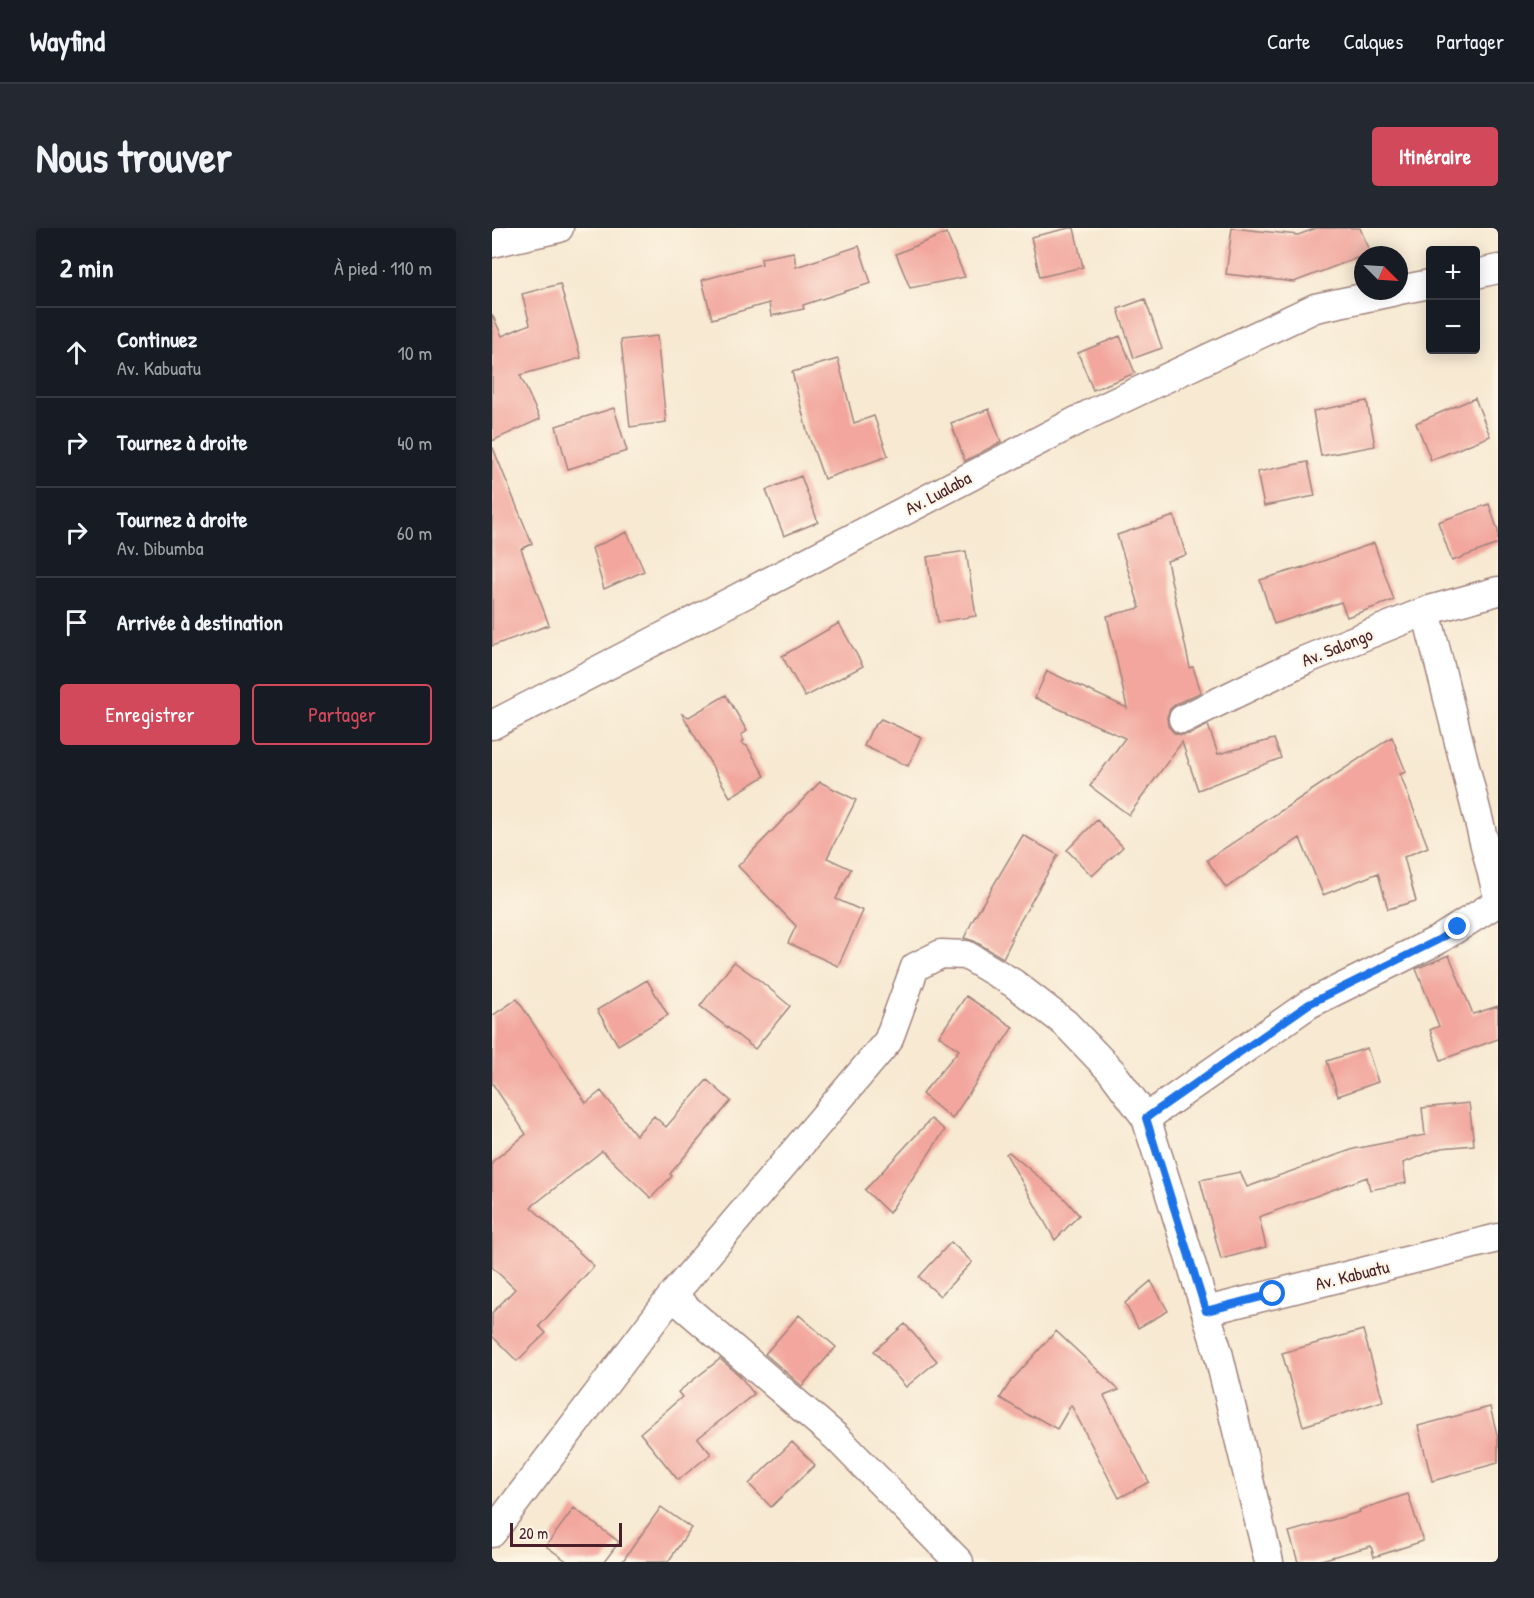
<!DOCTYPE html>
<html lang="fr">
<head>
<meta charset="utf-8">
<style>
	body { margin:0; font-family:"Patrick Hand",sans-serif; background:#242831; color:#f1f3f6 }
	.controls { position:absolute; right:18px; top:18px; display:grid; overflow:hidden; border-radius:6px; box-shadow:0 3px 15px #0003 }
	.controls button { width:54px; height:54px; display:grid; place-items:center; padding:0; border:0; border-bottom:2px solid #363941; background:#171b24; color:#f1f3f6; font:30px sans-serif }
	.compass { position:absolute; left:862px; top:18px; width:54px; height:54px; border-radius:50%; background:#171b24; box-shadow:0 3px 15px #0003; rotate:114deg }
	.scale { position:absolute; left:18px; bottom:15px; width:112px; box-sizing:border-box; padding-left:6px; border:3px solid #4a1f2b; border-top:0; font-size:16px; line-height:21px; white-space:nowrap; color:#4a1f2b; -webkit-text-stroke:4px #fcf5e5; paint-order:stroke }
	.stop { position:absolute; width:18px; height:18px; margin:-14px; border:4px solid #1a73e8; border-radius:50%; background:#fff }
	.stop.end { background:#1a73e8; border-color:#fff; box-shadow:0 2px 6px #0008 }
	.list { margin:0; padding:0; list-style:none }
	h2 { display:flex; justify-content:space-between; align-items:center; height:78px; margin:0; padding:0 24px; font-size:26px }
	h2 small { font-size:20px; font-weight:400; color:#9ea1a6 }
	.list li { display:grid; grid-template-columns:39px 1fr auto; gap:18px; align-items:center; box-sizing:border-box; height:90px; padding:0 24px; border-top:2px solid #363941 }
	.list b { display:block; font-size:22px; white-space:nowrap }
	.list p { margin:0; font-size:20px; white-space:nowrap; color:#9ea1a6 }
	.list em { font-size:20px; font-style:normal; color:#9ea1a6 }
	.actions { display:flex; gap:12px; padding:18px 24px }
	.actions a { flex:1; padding:14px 0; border:2px solid #d1495b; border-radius:6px; text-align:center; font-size:21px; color:#d1495b }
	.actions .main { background:#d1495b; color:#fff }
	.icon { flex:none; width:33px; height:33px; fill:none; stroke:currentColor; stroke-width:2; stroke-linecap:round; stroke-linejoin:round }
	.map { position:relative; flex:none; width:1006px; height:1334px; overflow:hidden; border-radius:6px }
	header { display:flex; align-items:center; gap:36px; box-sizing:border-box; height:84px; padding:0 30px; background:#171b24; border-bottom:2px solid #363941 }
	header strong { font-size:28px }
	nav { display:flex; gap:33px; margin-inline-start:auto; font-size:21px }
	.intro { display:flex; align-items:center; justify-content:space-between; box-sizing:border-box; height:144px; padding:0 36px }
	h1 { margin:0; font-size:42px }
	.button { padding:15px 27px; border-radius:6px; background:#d1495b; color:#fff; font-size:21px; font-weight:700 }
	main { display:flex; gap:36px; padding:0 36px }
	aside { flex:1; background:#171b24; border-radius:6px; box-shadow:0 3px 15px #0003 }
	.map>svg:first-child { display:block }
	.building { fill:#f2a69d }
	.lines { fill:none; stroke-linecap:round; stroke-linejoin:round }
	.minor-casing { stroke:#a0847e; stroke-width:31 }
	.minor { stroke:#fff; stroke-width:28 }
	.route { stroke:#1a73e8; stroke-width:8 }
	.labels { text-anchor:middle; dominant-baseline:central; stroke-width:4.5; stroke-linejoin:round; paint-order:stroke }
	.street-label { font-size:18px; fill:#4a1f2b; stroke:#fcf5e5 }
</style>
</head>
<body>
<header>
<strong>Wayfind</strong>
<nav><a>Carte</a><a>Calques</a><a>Partager</a></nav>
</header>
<div class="intro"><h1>Nous trouver</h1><a class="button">Itinéraire</a></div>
<main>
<aside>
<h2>2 min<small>À pied · 110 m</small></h2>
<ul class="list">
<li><svg class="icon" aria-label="ahead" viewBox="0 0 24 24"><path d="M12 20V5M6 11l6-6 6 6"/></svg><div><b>Continuez</b><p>Av. Kabuatu</p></div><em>10 m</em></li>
<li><svg class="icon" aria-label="right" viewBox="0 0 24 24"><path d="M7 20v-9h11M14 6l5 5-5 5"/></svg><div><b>Tournez à droite</b></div><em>40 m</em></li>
<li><svg class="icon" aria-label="right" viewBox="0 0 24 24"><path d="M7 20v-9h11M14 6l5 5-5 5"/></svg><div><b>Tournez à droite</b><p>Av. Dibumba</p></div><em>60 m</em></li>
<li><svg class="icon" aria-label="arrive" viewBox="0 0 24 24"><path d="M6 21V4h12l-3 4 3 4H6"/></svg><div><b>Arrivée à destination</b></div></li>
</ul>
<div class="actions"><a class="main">Enregistrer</a><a>Partager</a></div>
</aside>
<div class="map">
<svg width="1006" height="1334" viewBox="0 0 1006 1334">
	<rect width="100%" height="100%" fill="#fcf5e5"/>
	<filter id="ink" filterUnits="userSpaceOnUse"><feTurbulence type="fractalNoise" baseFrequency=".0167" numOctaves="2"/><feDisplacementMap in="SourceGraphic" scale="12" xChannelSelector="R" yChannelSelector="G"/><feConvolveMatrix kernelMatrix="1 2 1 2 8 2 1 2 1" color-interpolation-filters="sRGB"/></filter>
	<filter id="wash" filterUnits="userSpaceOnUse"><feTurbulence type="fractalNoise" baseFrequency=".008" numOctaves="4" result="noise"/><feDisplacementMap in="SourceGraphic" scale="24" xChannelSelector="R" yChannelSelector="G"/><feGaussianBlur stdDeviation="1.35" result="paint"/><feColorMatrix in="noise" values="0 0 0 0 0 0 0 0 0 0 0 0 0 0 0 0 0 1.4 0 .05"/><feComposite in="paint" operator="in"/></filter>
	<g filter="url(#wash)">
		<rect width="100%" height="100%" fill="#f7e9d2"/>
		<g id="blocks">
			<path class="building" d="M 577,0 L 582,0 L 591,39 L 548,49 L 539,9 Z
				M 740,0 L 806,7 L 825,0 L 868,0 L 878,25 L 802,54 L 734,46 Z
				M 454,5 L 473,49 L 418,60 L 404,26 Z
				M 367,18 L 379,55 L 311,77 L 312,81 L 279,88 L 277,75 L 220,91 L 210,52 L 270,36 L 269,30 L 302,24 L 304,39 Z
				M 68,56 L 89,130 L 28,147 L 48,191 L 0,213 L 0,86 L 10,108 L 38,96 L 30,66 Z
				M 653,71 L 670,120 L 642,130 L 626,81 Z
				M 165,108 L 174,194 L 138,199 L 129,112 Z
				M 628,108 L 643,145 L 601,162 L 586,125 Z
				M 346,131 L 362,195 L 382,188 L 396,228 L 332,251 L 315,203 L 300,144 Z
				M 983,170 L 998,208 L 939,232 L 924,195 Z
				M 875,173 L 883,218 L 829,228 L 821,183 Z
				M 122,180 L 135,223 L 76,241 L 64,198 Z
				M 497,181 L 509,214 L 473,233 L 459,195 Z
				M 0,220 L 1,220 L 40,316 L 29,321 L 57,397 L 0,418 Z
				M 816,234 L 823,268 L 772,278 L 765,244 Z
				M 309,248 L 326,294 L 292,308 L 274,262 Z
				M 997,276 L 1006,303 L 1006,316 L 960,333 L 946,294 Z
				M 682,288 L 694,327 L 675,333 L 698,440 L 701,439 L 709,464 L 684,476 L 678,481 L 675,489 L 676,498 L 682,505 L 690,507 L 698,506 L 716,497 L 726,526 L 782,511 L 789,530 L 706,562 L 690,514 L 637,587 L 598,558 L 633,510 L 543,470 L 555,443 L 635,480 L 615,388 L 648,380 L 625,307 Z
				M 135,304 L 152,343 L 112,361 L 100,320 Z
				M 882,315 L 902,372 L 855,389 L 849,374 L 782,396 L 768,352 L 811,339 L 811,340 Z
				M 474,323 L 484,388 L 446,394 L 435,329 Z
				M 347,395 L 371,438 L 313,469 L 290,428 Z
				M 234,467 L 255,503 L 249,507 L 252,513 L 249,515 L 255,518 L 273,548 L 238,569 L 190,486 L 197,489 Z
				M 389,491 L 429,509 L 416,538 L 372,518 L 379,502 Z
				M 900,509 L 914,544 L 908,546 L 936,619 L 912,629 L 924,673 L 896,681 L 886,645 L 831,667 L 808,610 L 734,660 L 715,632 Z
				M 328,554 L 364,572 L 335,630 L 359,641 L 344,671 L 371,683 L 346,738 L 296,715 L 304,698 L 246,638 Z
				M 605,592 L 631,619 L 600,648 L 575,622 Z
				M 531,607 L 566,627 L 518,711 L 520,712 L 511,730 L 482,713 L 472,710 L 481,692 Z
				M 957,727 L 981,786 L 1006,778 L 1006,811 L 949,832 L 938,802 L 947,798 L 924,741 Z
				M 242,734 L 266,751 L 298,778 L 263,821 L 208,778 Z
				M 155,752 L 176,787 L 126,817 L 105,782 Z
				M 474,768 L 521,799 L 460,891 L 430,866 L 467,822 L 447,808 Z
				M 25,771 L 94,875 L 109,863 L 144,907 L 162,888 L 174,899 L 215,852 L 239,873 L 178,946 L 180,948 L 159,970 L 110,923 L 39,979 L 102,1038 L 47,1098 L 54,1105 L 25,1133 L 0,1108 L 0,1085 L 23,1061 L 0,1039 L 0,934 L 34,906 L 0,855 L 0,788 Z
				M 875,820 L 886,854 L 846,868 L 835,833 Z
				M 977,875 L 982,917 L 949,920 L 911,935 L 914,955 L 878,962 L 875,949 L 767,989 L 774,1019 L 729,1031 L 708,952 L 748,944 L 755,959 L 862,921 L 933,907 L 930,880 Z
				M 439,891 L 453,902 L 397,985 L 373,962 Z
				M 517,924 L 572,970 L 587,987 L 563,1012 L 514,926 Z
				M 459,1014 L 480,1034 L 448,1068 L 427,1049 Z
				M 659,1053 L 676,1083 L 646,1100 L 633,1075 Z
				M 307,1087 L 344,1119 L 310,1158 L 273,1126 Z
				M 413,1096 L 445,1133 L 414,1159 L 382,1123 Z
				M 871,1102 L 891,1173 L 811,1198 L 790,1125 Z
				M 564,1103 L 627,1162 L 612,1168 L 657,1254 L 627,1270 L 579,1177 L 565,1201 L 542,1188 L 541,1190 L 508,1170 L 519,1153 Z
				M 228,1131 L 247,1147 L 262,1166 L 206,1210 L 219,1226 L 186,1252 L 148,1205 L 190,1169 L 186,1164 Z
				M 998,1179 L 1006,1210 L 1006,1235 L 940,1253 L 926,1198 Z
				M 300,1214 L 323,1237 L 279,1279 L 257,1256 Z
				M 916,1266 L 931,1313 L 882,1329 L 879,1318 L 822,1334 L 806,1334 L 797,1304 L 868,1284 L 867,1282 Z
				M 169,1279 L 199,1300 L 176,1334 L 130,1334 Z
				M 82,1280 L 127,1314 L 112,1334 L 76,1334 L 54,1318 Z"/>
		</g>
	</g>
	<g filter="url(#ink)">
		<use href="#blocks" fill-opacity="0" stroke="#a0847e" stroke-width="1.5"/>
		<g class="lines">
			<g class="minor-casing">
				<path id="minor" d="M 0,15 L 67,0
					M 984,46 L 1006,41
					M 907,62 L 938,56
					M 934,383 L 1006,669
					M 691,491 L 813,432 L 934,383 L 1006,363
					M 0,497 L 238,374 L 598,186 L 823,80 L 904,63
					M 654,890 L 817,776 L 946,712 L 1006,674
					M 180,1068 L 344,1209 L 467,1334
					M 714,1083 L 1006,1010
					M 0,1305 L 180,1068 L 396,813 L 423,739 L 449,726 L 474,727 L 521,755 L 573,795 L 620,844 L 654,890 L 687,995 L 726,1124 L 777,1334"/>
			</g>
			<use href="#minor" class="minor"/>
		</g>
	</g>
	<g class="lines" filter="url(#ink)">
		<path class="route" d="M 781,1066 L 714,1083 L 654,890 L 817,776 L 946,712 L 966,699"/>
	</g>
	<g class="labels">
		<g class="street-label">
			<text transform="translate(446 265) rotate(-28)">Av. Lualaba</text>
			<text transform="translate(845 419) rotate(-22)">Av. Salongo</text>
			<text transform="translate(860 1047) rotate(-14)">Av. Kabuatu</text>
		</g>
	</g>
</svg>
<div class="controls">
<button>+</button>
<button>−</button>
</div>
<svg class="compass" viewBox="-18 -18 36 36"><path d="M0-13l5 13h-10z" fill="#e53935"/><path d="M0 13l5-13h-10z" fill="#9ea1a6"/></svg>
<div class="scale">20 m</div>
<div class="stop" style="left:781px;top:1066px"></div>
<div class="stop end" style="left:966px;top:699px"></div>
</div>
</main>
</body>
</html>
